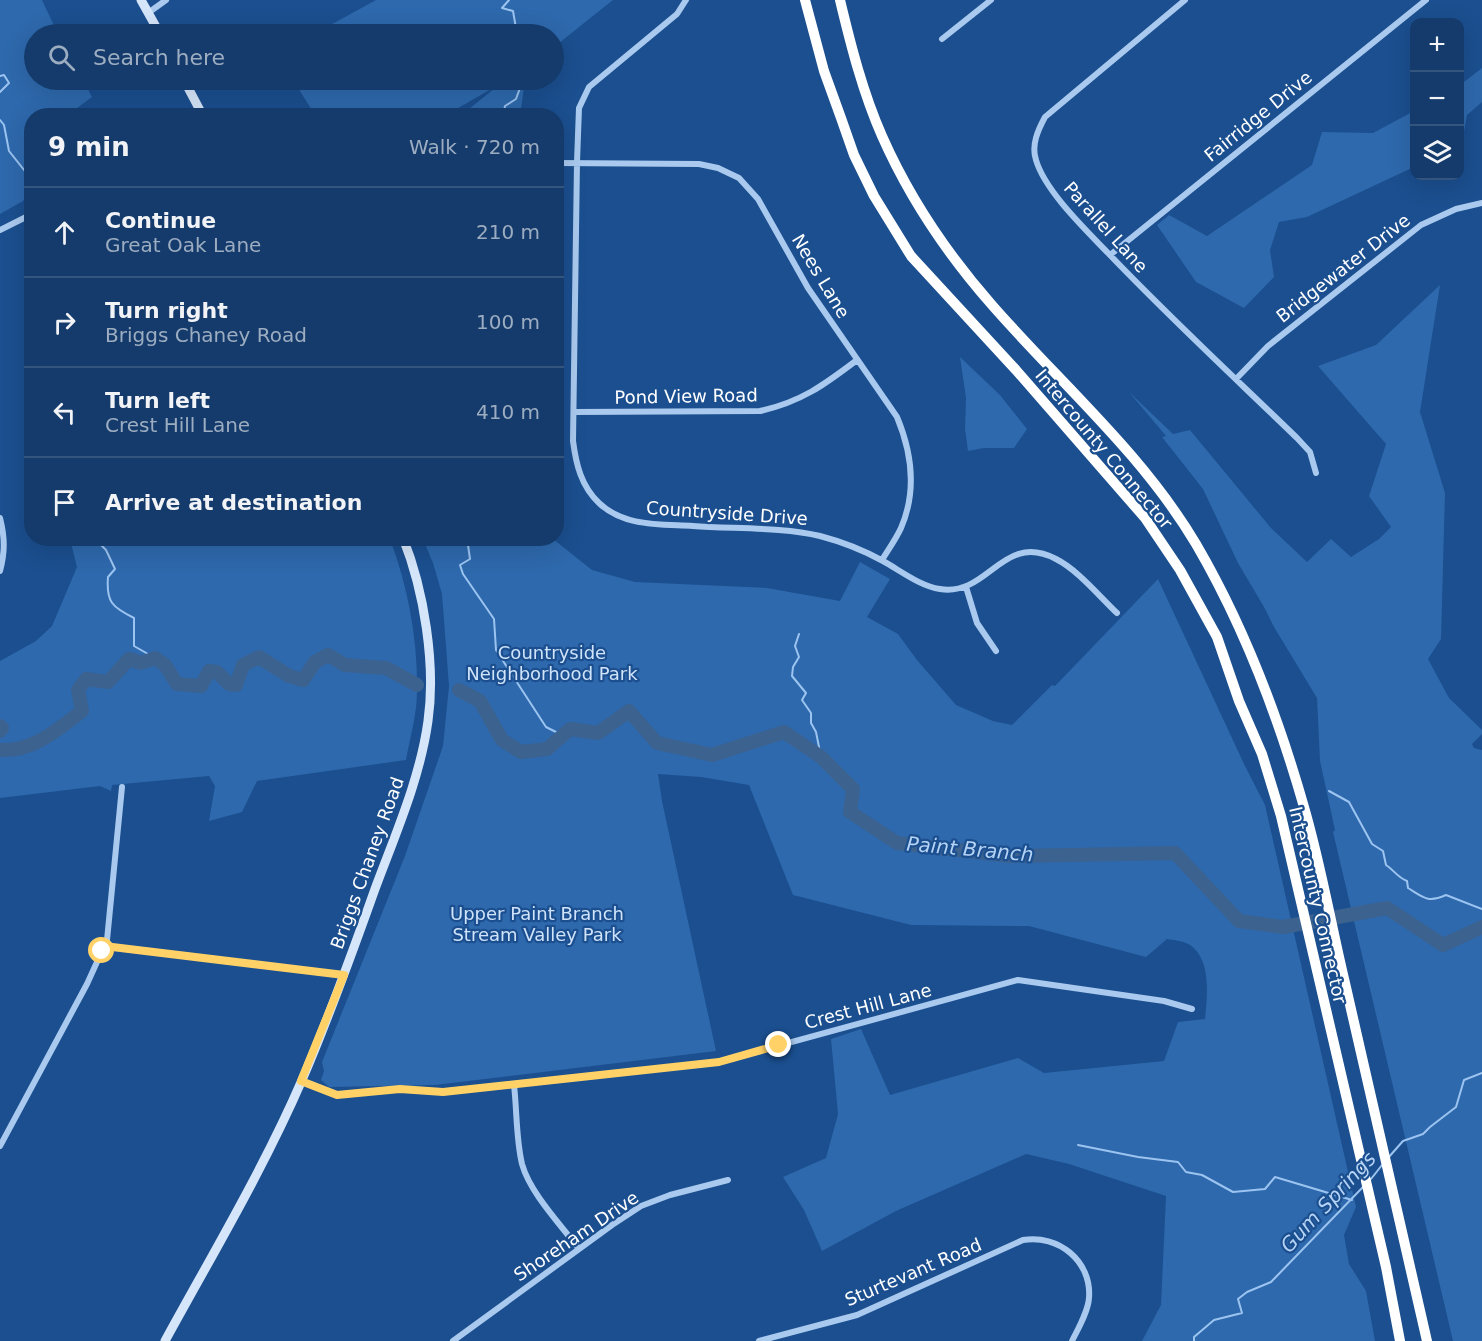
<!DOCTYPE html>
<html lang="en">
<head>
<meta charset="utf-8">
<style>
	body { margin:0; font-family:"DejaVu Sans",sans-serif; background:#214673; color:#f1f3f6 }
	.controls { position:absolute; right:18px; top:18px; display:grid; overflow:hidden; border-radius:12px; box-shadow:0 6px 24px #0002 }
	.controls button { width:54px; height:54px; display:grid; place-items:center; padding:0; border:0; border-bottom:2px solid #33557e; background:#143b6b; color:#f1f3f6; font:30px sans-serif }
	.stop { position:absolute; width:18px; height:18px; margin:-14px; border:4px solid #ffd166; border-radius:50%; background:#fff }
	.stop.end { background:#ffd166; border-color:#fff; box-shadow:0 2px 6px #0008 }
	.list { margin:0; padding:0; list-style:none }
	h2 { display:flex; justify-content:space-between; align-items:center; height:78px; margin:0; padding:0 24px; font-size:26px }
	h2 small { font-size:20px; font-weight:400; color:#9dadc1 }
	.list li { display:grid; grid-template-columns:39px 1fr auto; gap:18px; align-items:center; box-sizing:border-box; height:90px; padding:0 24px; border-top:2px solid #33557e }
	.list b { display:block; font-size:22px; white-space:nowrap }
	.list p { margin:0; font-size:20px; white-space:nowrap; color:#9dadc1 }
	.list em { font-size:20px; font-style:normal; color:#9dadc1 }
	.icon { flex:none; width:33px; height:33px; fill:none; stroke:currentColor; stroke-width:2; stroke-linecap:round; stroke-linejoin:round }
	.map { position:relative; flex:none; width:1482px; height:1341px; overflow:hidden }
	.search { position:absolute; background:#143b6b; box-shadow:0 6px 24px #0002; left:24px; top:24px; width:540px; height:66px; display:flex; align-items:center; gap:15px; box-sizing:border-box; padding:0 21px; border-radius:33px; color:#9dadc1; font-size:22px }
	.panel { position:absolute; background:#143b6b; box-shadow:0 6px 24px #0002; left:24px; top:108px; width:540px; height:438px; border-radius:24px }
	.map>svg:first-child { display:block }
	.green { fill:#2e69ad }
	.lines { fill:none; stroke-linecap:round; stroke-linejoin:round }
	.stream { stroke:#9cc4f0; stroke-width:2 }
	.river { stroke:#3c6290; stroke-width:14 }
	.minor { stroke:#a9c9ee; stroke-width:6 }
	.secondary { stroke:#d6e6fa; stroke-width:9 }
	.motorway { stroke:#fff; stroke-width:10 }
	.route { stroke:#ffd166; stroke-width:8 }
	.labels { text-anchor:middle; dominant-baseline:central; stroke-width:4.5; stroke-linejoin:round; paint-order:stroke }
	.street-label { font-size:18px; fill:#fff; stroke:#1b4f8f }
	.park-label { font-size:18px; fill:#cfe3fa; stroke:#1b4f8f }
	.water-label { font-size:20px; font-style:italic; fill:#b5d3f5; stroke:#1b4f8f }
</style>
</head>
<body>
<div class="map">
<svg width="1482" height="1341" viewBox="0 0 1482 1341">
	<rect width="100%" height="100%" fill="#1b4f8f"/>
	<path class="green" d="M 0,0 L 42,0 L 58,34 L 34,34 L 34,80 L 83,80 L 92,97 L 73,111 L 75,115 L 32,116 L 31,188 L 23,201 L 0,214 Z
		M 376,0 L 613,0 L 554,47 L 554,34 L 314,34 Z
		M 1482,68 L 1482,102 L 1467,115 L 1460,153 L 1460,85 Z
		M 293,80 L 525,80 L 520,116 L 465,115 L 464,113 L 500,84 L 446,115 L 315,115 Z
		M 1414,111 L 1414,167 L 1307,217 L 1279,222 L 1270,250 L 1274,277 L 1244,308 L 1196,282 L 1157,225 L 1169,215 L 1207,236 L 1312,165 L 1322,132 L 1373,133 Z
		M 1440,285 L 1420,412 L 1445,493 L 1441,639 L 1428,659 L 1449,698 L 1482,730 L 1482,734 L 1472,744 L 1474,748 L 1482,750 L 1482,1341 L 1453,1341 L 1333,832 L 1335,830 L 1320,761 L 1317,698 L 1274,627 L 1264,607 L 1238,563 L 1203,489 L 1162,437 L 1166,436 L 1161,430 L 1129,392 L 1173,434 L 1190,430 L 1271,528 L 1307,562 L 1331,539 L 1351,557 L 1379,539 L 1391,527 L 1369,496 L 1386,444 L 1318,366 L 1376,345 Z
		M 960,357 L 1000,395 L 1027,429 L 1014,448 L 984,448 L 968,451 L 965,429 L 966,398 Z
		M 126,539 L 390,539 C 408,587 418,640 417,692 C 417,714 410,738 406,760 L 257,781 L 242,812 L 209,821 L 215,786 L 209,776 L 112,785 L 111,791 L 100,786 L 0,798 L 0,661 L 36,641 L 52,626 L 77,567 L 70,539 L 116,539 L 115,543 Z
		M 423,539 L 553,539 L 592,570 L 635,582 L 767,588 L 840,601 L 860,562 L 890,579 L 867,617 L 898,634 L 917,660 L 956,705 L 993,721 L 1012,725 L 1052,685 L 1055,686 L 1158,579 L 1245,766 L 1265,805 L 1356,1207 L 1344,1235 L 1349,1264 L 1366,1291 L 1375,1341 L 1142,1341 L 1161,1305 L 1166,1196 L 1069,1164 L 1026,1154 L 896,1211 L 822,1251 L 804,1210 L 783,1177 L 826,1158 L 838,1114 L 831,1039 L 861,1029 L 890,1095 L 1018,1058 L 1044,1073 L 1164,1061 L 1178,1022 L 1205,1019 C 1207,997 1212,960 1190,945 C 1184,941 1174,940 1167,939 L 1146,957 L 1029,926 L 911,925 L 793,895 L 749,785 L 701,777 L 658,774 L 662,801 L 716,1051 L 435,1085 L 329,1087 L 321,1080 L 324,1071 L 322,1062 L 405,856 L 443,746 L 449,686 L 442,594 L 433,563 Z"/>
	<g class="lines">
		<path class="stream" d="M 509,0 L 502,8 L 513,11 L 517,34
			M 0,76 L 4,75 L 9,83 L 0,92
			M 503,116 L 505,106 L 516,99 L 520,88 L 516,80
			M 0,120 L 4,125 L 9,151 L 32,180
			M 94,538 L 106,550 L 115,569 L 108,577 C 106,602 112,607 134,618 L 134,646 L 155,658
			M 467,538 L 470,559 L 460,565 L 463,574 L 494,619 L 496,650 L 546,727 L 562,735
			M 799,634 L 795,646 L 799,657 L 793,667 L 792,676 L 806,693 L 802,700 L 811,713 L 811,723 L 816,732 L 821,757
			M 1329,791 L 1349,802 L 1372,844 L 1383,851 L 1386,865 C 1394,870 1397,877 1407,881 L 1408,888 C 1424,898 1428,903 1446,895 L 1482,909
			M 1078,1145 L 1138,1157 L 1178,1162 L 1186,1172 L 1202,1175 L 1233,1192 L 1265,1189 L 1275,1177 L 1352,1200
			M 1388,1158 L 1403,1141 L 1423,1134 L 1430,1127 L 1456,1107 L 1464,1080 L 1482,1073
			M 1371,1179 L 1382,1165
			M 1194,1341 L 1194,1337 L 1214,1320 L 1242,1313 L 1238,1299 L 1247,1292 L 1271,1282 L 1363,1187"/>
		<path class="river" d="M 459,690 L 480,701 L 502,740 L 521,752 L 547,749 L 570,729 L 598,733 L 629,711 L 657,743 L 712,755 L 784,732 L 821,757 L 853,789 L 850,812 L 897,843 L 1010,856 L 1175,853 L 1239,921 L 1283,927 L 1387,908 L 1443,945 L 1482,927
			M 0,726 L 2,728 L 0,731
			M 0,750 C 33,752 57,730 82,711 L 78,690 L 86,679 L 108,682 L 129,659 L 141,663 L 155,658 L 165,665 L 177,684 L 201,686 L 209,671 L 217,672 L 229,684 L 236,685 L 243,665 L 259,657 L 289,676 L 303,680 L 315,662 L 328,655 L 345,665 L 386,668 L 417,685"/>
		<path class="minor" d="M 686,0 L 677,14 L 589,87 L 579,108 L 577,162 L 573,441 C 576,464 581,486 599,503 C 624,527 661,524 693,526 C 733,529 783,527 820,536 C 843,542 863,550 883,561 C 901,571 920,586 940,589 C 989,597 1002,531 1056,559 C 1078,570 1099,596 1117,613
			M 1185,0 L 1045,117 C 1038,130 1031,145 1036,160 C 1045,191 1086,230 1108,253 C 1169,317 1234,377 1297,438 L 1310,452 L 1316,473
			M 148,13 L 166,0
			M 942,39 L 991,0
			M 556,163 L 699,164 L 718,168 L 739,178 L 758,199 L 808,288 L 897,417 C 912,453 917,491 901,528 C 896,539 888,550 882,560
			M 0,230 L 32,214
			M 1110,255 L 1426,0
			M 1236,379 L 1268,346 L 1421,225 L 1456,209 L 1482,203
			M 574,412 L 760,411 C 801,402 824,385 857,360
			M 0,518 C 5,538 5,552 0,571
			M 966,587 L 977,623 L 996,651
			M 104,946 L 344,975
			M 301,1081 L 337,1095 L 400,1089 L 443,1092 L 719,1062 L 1018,980 L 1164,1001 L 1192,1009
			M 514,1085 C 517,1111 516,1139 522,1164 C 530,1193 561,1225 579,1249
			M 0,1146 L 87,984 L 107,940 L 122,787
			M 453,1341 L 612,1225 L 641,1206 L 670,1195 L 728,1180
			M 759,1341 L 857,1315 L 1023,1240 C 1058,1234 1092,1261 1089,1298 C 1088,1312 1078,1329 1072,1341"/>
		<path class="secondary" d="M 141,0 L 160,34
			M 184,80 L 203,116
			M 165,1341 C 212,1255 263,1170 302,1080 C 329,1018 352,953 375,889 C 395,835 420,779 428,721 C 436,665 424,590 403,538"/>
		<path class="motorway" d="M 805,0 L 824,71 L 841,118 L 854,155 L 874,196 L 911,256 L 1016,370 L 1145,518 L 1180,570 L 1217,637 L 1239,701 L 1262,754 L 1281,816 L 1386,1267 L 1400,1341
			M 840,0 C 851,46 863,93 882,136 C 909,197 948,255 992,305 C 1061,384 1142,453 1196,544 C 1244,626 1278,716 1304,807 C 1321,865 1331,925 1345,983 C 1372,1102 1400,1222 1427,1341"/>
	</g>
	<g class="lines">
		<path class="route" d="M 102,951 L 104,946 L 344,975 L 301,1081 L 337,1095 L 400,1089 L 443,1092 L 719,1062 L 779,1045"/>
	</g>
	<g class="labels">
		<g class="street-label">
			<text transform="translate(1258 116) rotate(-39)">Fairridge Drive</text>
			<text transform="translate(1106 227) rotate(48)">Parallel Lane</text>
			<text transform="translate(1343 268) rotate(-38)">Bridgewater Drive</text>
			<text transform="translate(821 276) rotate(59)">Nees Lane</text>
			<text transform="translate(686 396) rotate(-1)">Pond View Road</text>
			<text transform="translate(1104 449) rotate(50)">Intercounty Connector</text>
			<text transform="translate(727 513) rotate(4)">Countryside Drive</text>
			<text transform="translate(367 863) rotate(-70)">Briggs Chaney Road</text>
			<text transform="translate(1318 905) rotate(77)">Intercounty Connector</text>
			<text transform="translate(868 1006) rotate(-15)">Crest Hill Lane</text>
			<text transform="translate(576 1236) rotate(-34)">Shoreham Drive</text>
			<text transform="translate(913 1272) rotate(-23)">Sturtevant Road</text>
		</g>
		<g class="park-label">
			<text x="552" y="652">Countryside<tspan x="552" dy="21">Neighborhood Park</tspan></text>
			<text x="537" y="913">Upper Paint Branch<tspan x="537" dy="21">Stream Valley Park</tspan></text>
		</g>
		<g class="water-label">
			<text transform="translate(970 849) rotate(5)">Paint Branch</text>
			<text transform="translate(1328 1202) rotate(-47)">Gum Springs</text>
		</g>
	</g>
</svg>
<div class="controls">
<button>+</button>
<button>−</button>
<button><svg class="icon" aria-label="layers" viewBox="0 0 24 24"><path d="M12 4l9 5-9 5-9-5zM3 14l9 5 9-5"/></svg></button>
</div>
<div class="stop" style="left:102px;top:951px"></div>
<div class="stop end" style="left:779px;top:1045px"></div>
<div class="search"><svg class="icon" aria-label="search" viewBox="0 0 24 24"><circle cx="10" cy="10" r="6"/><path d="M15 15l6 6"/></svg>Search here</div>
<section class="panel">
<h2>9 min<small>Walk · 720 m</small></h2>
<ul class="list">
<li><svg class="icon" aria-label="ahead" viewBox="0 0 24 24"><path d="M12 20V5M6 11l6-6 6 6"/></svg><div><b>Continue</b><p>Great Oak Lane</p></div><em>210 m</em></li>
<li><svg class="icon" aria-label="right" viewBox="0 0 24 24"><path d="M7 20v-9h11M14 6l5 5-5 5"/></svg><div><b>Turn right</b><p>Briggs Chaney Road</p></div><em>100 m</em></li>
<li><svg class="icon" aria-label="left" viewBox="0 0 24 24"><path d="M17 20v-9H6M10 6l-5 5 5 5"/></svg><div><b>Turn left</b><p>Crest Hill Lane</p></div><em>410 m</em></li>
<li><svg class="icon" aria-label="arrive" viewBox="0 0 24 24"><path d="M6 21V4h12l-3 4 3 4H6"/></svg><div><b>Arrive at destination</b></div></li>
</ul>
</section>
</div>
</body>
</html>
